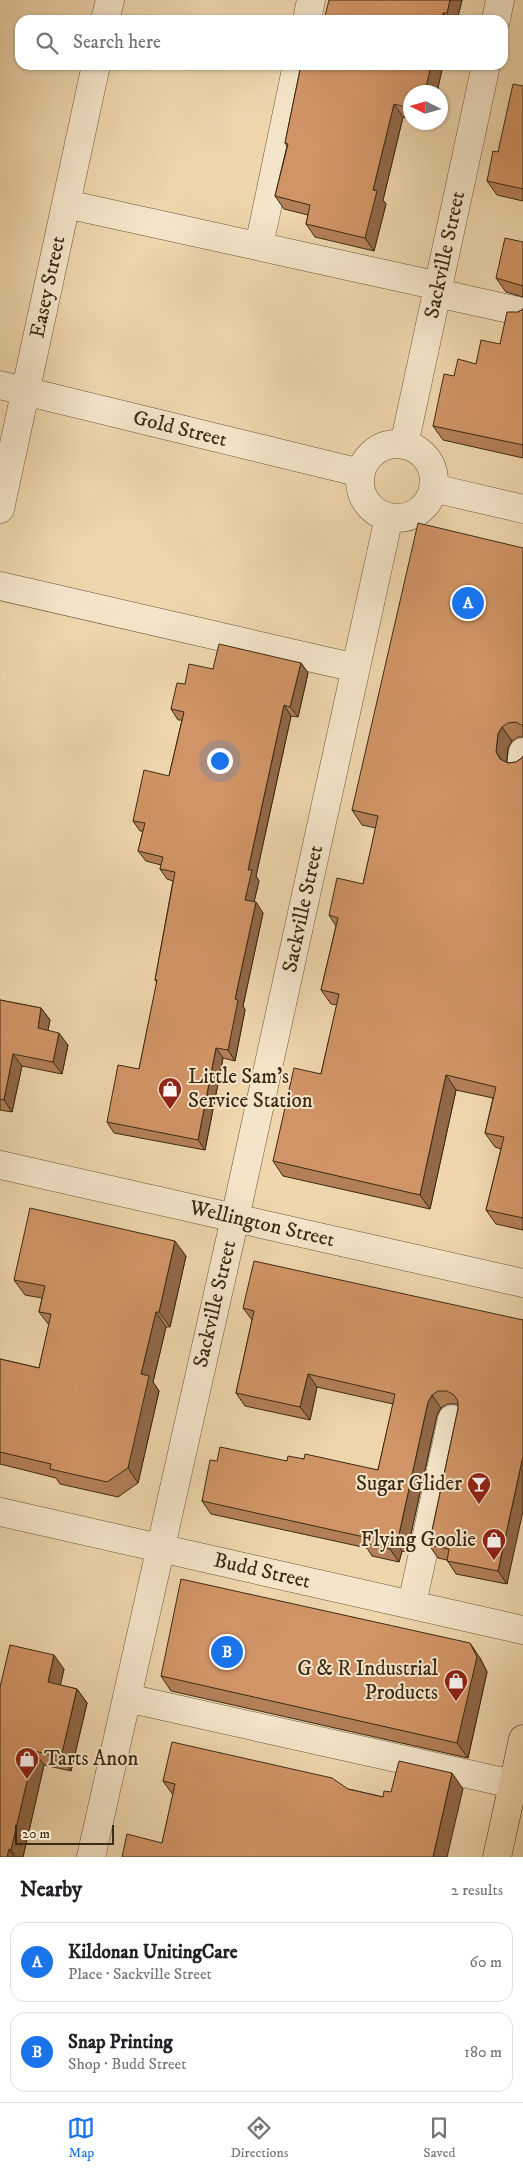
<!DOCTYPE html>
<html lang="en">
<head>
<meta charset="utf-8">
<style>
	body { margin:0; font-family:"IM FELL DW Pica",serif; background:#f6f6f6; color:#202124 }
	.compass { position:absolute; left:403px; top:85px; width:45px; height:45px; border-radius:50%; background:#fff; box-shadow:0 1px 4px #0004; rotate:275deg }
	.scale { position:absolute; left:15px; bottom:12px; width:99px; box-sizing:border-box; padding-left:5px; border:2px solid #3c2b14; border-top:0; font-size:14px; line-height:18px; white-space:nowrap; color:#3c2b14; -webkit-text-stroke:4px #f4e4c9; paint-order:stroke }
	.you { position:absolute; left:219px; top:760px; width:18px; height:18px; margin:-12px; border:4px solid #fff; border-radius:50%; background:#1a73e8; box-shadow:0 0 0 8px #1a73e833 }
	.badge { display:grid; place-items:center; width:32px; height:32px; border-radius:50%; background:#1a73e8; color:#fff; font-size:16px; font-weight:700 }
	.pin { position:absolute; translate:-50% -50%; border:2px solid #fff; box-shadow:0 1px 5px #0006 }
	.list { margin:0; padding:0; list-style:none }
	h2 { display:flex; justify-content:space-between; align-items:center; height:65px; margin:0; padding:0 20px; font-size:21px }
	h2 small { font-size:16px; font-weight:400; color:#757577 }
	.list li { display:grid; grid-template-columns:32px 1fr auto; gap:15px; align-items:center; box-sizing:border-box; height:80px; margin:0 10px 10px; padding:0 10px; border:1px solid #e0e0e0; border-radius:15px }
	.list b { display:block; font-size:19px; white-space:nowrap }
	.list p { margin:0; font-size:16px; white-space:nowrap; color:#757577 }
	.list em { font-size:16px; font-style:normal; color:#757577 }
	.icon { flex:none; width:28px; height:28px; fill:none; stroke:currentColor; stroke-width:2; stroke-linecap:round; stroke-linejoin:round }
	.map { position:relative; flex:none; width:523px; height:1857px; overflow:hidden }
	.search { position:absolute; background:#fff; box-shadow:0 1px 4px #0004; left:15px; right:15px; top:15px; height:55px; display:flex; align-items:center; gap:12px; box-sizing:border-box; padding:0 18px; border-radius:15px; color:#757577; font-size:19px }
	.sheet { height:245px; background:#fff }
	nav { display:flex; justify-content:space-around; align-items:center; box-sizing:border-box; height:70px; border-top:1px solid #e0e0e0; background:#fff; font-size:14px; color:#757577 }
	nav a { display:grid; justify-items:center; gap:2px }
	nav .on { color:#1a73e8 }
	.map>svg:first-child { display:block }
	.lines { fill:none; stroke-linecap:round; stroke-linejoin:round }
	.minor-casing { stroke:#68563a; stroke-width:29 }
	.major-casing { stroke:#3c2b14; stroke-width:29 }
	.minor { stroke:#f4e4c9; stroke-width:28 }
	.major { stroke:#eed5ac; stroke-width:28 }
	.wall { fill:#b37f58; stroke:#3c2b14 }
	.shaded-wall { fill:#926847; stroke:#3c2b14 }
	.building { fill:#d09466; stroke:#3c2b14 }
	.labels { text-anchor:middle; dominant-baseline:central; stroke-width:4; stroke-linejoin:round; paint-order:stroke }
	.street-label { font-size:21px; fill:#3c2b14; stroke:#f4e4c9 }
	.poi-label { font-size:21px; fill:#3c2b14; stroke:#f4e4c9; text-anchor:end }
</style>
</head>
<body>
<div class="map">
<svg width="523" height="1857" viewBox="0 0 523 1857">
	<rect width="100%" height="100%" fill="#eed5ac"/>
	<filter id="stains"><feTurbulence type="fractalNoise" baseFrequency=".004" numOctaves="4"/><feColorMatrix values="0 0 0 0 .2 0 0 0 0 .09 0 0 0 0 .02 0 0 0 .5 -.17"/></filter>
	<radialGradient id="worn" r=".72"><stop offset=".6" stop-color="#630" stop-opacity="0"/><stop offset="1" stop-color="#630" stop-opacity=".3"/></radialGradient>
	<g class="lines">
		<g class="minor-casing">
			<path id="minor" d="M 105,20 L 110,0
				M 307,20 L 311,0
				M 496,20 L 500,0
				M 66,204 L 439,286
				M 259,246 L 297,65
				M 437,293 L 523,312
				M 0,385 L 361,473
				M360 481a37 37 0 1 1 74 0a37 37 0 1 1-74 0Z
				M 404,445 L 486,65
				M 433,488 L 523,509
				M 0,509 L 96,65
				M 0,586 L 356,668
				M 521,762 L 523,752
				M 0,1165 L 523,1283
				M 0,1512 L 523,1630
				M 412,1604 L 452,1419
				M 127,1698 L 513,1784
				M 91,1857 L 235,1218 L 389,517"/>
		</g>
		<g class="major-casing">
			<path id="major" d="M 497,1857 L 523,1739"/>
		</g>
		<use href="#minor" class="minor"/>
		<use href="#major" class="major"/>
	</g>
	<path class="wall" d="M 462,0 L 457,20 L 324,20 Z
		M 301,65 L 443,65 L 437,92 L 410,92 L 410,119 L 403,117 L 383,200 L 386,204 L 374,251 L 315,237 L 306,224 L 308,215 L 284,209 L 275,196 L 287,146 L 285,143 Z
		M 523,86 L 523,201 L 497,195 L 487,181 Z
		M 523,242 L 523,297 L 506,292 L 496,278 Z
		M 523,309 L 523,458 L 443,440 L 433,426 L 454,376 L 476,364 L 500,344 L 518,312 Z
		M 523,548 L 523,737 L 518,737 L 512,741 L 508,748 L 507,762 L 508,763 L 516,762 L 522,758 L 523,756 L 523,1230 L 496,1224 L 486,1210 L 501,1149 L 495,1147 L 485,1133 L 493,1098 L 456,1090 L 430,1209 L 283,1176 L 273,1161 L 321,1074 L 337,1005 L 331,1004 L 321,990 L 336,926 L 329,915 L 363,884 L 376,828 L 362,825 L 352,810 Z
		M 301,663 L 308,673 L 298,717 L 291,716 L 256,876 L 259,881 L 254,902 L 263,913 L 243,1006 L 245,1010 L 235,1061 L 223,1058 L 205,1150 L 114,1133 L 107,1122 L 139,1069 L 157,983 L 155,980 L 173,881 L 167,879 L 160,869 L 161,865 L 146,861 L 138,851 L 143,831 L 140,831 L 133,821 L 169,776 L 182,720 L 178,720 L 171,709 L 185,684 L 213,669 Z
		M 0,1000 L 41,1008 L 50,1020 L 48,1030 L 68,1045 L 62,1074 L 22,1066 L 12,1112 L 0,1110 Z
		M 186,1256 L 170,1327 L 166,1327 L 153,1382 L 159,1391 L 138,1483 L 118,1497 L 60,1484 L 56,1478 L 0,1464 L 0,1359 L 39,1368 L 49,1325 L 39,1312 L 42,1298 L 25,1295 L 14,1280 Z
		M 243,1308 L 523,1320 L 507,1584 L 456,1574 L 447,1560 L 438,1558 L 429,1545 L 458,1409 L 458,1405 L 456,1404 L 447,1404 L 441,1408 L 437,1415 L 407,1552 L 402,1551 L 399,1562 L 372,1556 L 367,1548 L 211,1514 L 202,1501 L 217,1461 L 287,1461 L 304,1459 L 378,1470 L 393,1404 L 317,1387 L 310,1420 L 245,1406 L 236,1393 L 252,1320 Z
		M 480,1658 L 487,1672 L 468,1758 L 171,1691 L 161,1676 Z
		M 64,1669 L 60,1685 L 77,1689 L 87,1703 L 71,1771 L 44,1765 L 23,1857 L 0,1857 L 0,1687 Z
		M 163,1781 L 348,1789 L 383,1797 L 391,1792 L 463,1789 L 162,1843 L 173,1795 Z"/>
	<path class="shaded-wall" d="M 450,0 L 462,0 L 457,20 L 452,20 L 447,13 Z
		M 443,13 L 449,20 L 442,20 Z
		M 431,65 L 443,65 L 437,92 L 425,92 Z
		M 394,104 L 403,117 L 383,200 L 386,204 L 374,251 L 365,238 L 373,190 Z
		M 301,663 L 308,673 L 298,717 L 290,707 Z
		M 284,705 L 291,716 L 256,876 L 259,881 L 252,910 L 245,900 L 248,870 Z
		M 502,727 L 512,741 L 508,748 L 506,767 L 510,773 L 496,752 L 498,734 Z
		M 256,902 L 263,913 L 243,1006 L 245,1010 L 235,1061 L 228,1050 L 235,999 Z
		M 41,1008 L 50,1020 L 46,1040 L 38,1028 Z
		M 59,1033 L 68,1045 L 62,1074 L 53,1062 Z
		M 216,1048 L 223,1058 L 205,1150 L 198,1140 Z
		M 13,1054 L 22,1066 L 12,1112 L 4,1100 Z
		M 446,1075 L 456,1090 L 430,1209 L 420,1195 Z
		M 175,1241 L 186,1256 L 170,1327 L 159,1312 Z
		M 156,1312 L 166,1327 L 153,1382 L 159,1391 L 138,1483 L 128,1468 L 141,1374 Z
		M 308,1374 L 317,1387 L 310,1420 L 300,1407 Z
		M 432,1395 L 441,1408 L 437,1415 L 407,1552 L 398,1539 L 428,1402 Z
		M 523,1456 L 523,1511 L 507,1584 L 498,1571 Z
		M 393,1538 L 402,1551 L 399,1562 L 390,1549 Z
		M 470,1643 L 480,1658 L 487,1672 L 468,1758 L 457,1743 Z
		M 54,1655 L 64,1669 L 58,1696 L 48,1682 Z
		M 77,1689 L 87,1703 L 71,1771 L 61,1757 Z
		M 34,1751 L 44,1765 L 23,1857 L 16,1857 L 11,1850 Z
		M 452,1773 L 463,1789 L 447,1857 L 433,1857 Z
		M 9,1849 L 14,1857 L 7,1857 Z"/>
	<path class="building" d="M 329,0 L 450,0 L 447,13 L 443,13 L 442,20 L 324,20 Z
		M 301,65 L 431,65 L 425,92 L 410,92 L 410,108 L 394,104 L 373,190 L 377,191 L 365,238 L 306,224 L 310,205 L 275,196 L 288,144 L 285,143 Z
		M 513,84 L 523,86 L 523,189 L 487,181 L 493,151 L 498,152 Z
		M 505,238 L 523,242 L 523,286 L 496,278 Z
		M 523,309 L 523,445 L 433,426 L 444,374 L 454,376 L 458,359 L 476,364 L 481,340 L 500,344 L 507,312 L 518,312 Z
		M 418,523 L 523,548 L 523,726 L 516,722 L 508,723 L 502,727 L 498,734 L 496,752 L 500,759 L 508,763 L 516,762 L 522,758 L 523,756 L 523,1218 L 486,1210 L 504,1137 L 485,1133 L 496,1087 L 446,1075 L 420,1195 L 273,1161 L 294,1068 L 321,1074 L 339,994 L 321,990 L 338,918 L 329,915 L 337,878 L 363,884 L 378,816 L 352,810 Z
		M 219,644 L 301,663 L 290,707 L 284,705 L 248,870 L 252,870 L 245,900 L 256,902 L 235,999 L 238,1000 L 228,1050 L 216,1048 L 198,1140 L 107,1122 L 118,1065 L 139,1069 L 157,980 L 155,980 L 175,872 L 160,869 L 163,857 L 138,851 L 145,823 L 133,821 L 144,770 L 169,776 L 184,712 L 171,709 L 177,683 L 185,684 L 189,664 L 213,669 Z
		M 0,1000 L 41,1008 L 38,1028 L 59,1033 L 53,1062 L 13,1054 L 4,1100 L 0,1099 Z
		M 30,1208 L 175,1241 L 159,1312 L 156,1312 L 141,1374 L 149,1376 L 128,1468 L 107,1482 L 50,1469 L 51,1464 L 0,1452 L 0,1359 L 39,1368 L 51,1314 L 39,1312 L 45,1286 L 14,1280 Z
		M 254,1261 L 523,1320 L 523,1456 L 498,1571 L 447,1561 L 449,1549 L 429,1545 L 458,1409 L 458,1401 L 454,1395 L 447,1391 L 438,1391 L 432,1395 L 428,1402 L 398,1539 L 393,1538 L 390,1549 L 363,1543 L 364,1537 L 202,1501 L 210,1460 L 217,1461 L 220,1447 L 287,1461 L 288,1456 L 304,1459 L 305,1454 L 378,1470 L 395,1394 L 308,1374 L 300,1407 L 236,1393 L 254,1311 L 243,1308 Z
		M 181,1579 L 470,1643 L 477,1657 L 457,1743 L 161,1676 Z
		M 10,1645 L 54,1655 L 48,1682 L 77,1689 L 61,1757 L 34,1751 L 11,1850 L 9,1849 L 7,1857 L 0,1857 L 0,1687 Z
		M 172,1742 L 332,1778 L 348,1789 L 383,1797 L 384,1791 L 391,1792 L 399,1761 L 452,1773 L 433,1857 L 122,1857 L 127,1834 L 162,1843 L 175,1784 L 163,1781 Z"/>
	<defs>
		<g id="shop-pin" transform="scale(1.25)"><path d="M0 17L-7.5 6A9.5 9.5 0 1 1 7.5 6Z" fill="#8f2418" stroke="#f4e4c9"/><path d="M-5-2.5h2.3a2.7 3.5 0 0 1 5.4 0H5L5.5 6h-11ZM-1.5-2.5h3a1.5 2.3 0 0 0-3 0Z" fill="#fff"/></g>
		<g id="bar-pin" transform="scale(1.25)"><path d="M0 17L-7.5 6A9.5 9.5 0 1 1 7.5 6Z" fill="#8f2418" stroke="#f4e4c9"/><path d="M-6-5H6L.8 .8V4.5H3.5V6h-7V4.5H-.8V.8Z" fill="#fff"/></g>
	</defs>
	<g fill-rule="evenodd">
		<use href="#shop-pin" x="170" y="1089"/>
		<use href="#bar-pin" x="479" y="1484"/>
		<use href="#shop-pin" x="494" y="1540"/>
		<use href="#shop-pin" x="456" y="1681"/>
		<use href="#shop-pin" x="27" y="1759"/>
	</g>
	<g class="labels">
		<g class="street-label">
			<text transform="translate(445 255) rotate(-78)">Sackville Street</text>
			<text transform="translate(48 287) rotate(-78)">Easey Street</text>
			<text transform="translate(180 429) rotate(14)">Gold Street</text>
			<text transform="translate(303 909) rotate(-78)">Sackville Street</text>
			<text transform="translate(262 1224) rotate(13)">Wellington Street</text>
			<text transform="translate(215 1304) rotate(-77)">Sackville Street</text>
			<text transform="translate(262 1571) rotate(13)">Budd Street</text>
		</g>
		<g class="poi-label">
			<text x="188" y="1077" text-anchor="start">Little Sam's<tspan x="188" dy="24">Service Station</tspan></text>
			<text x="462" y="1484">Sugar Glider</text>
			<text x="476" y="1540">Flying Goolie</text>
			<text x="438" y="1669">G &amp; R Industrial<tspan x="438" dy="24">Products</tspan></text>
			<text x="44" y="1759" text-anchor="start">Tarts Anon</text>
		</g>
	</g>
	<rect width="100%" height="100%" filter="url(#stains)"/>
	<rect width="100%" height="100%" fill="url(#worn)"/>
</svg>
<svg class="compass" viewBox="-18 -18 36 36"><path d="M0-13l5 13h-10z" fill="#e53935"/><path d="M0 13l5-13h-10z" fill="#757577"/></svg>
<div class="scale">20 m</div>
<div class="you"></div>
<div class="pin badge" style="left:468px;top:603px">A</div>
<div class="pin badge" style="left:227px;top:1652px">B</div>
<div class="search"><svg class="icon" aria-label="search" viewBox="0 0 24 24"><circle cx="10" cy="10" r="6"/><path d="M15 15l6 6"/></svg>Search here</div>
</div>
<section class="sheet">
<h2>Nearby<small>2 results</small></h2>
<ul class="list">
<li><span class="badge">A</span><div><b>Kildonan UnitingCare</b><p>Place · Sackville Street</p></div><em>60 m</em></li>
<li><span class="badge">B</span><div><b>Snap Printing</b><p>Shop · Budd Street</p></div><em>180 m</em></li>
</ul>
</section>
<nav>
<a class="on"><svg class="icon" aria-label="map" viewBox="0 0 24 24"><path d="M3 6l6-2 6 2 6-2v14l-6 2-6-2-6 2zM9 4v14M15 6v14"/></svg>Map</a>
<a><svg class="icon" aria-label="directions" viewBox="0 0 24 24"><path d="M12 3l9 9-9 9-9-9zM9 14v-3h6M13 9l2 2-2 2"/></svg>Directions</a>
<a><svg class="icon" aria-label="saved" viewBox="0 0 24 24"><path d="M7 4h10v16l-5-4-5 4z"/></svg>Saved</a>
</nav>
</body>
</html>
